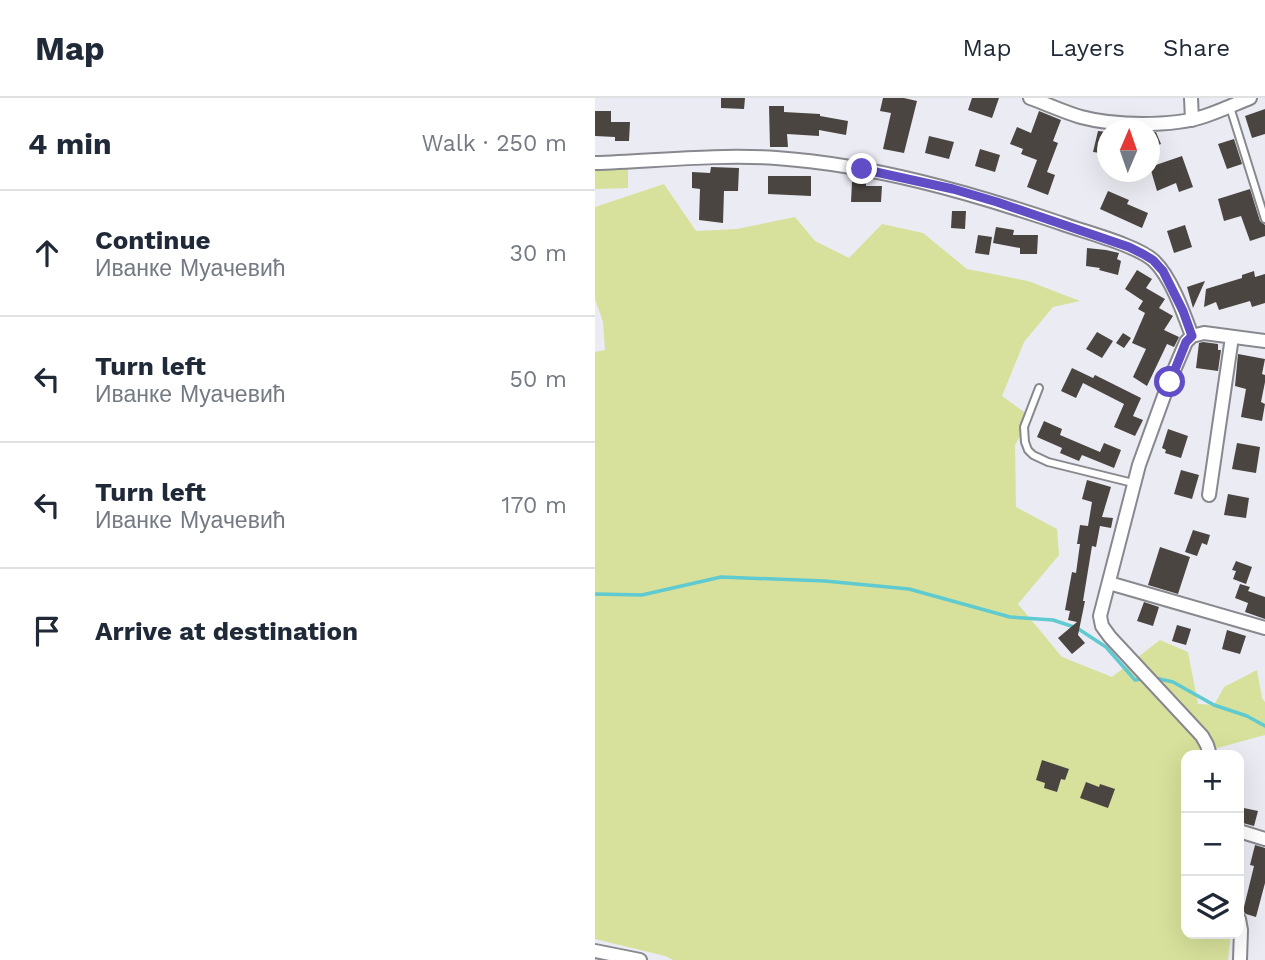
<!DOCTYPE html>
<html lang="en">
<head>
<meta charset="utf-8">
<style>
	body { margin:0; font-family:"Work Sans",sans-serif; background:#f2f2f3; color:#1f2937 }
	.controls { position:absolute; right:21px; bottom:21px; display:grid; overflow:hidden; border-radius:14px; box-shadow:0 7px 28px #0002 }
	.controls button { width:63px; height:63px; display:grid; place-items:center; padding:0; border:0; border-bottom:2px solid #e0e1e3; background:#fff; color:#1f2937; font:35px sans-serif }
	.compass { position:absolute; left:502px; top:21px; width:63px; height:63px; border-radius:50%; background:#fff; box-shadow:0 7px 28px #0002; rotate:2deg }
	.stop { position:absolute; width:21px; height:21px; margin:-16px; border:5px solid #614ec7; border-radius:50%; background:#fff }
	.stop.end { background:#614ec7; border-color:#fff; box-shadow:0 2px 7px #0008 }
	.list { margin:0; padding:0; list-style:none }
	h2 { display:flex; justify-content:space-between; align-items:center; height:91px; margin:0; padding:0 28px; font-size:30px }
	h2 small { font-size:23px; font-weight:400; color:#747a83 }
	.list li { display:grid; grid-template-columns:46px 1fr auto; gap:21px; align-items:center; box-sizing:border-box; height:126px; padding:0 28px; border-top:2px solid #e0e1e3 }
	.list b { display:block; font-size:26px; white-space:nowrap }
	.list p { margin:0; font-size:23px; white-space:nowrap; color:#747a83 }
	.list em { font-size:23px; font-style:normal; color:#747a83 }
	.icon { flex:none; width:38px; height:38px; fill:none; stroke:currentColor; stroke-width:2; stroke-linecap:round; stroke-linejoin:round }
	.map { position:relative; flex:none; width:670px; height:862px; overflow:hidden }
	header { display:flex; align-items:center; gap:42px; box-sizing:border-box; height:98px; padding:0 35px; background:#fff; border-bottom:2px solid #e0e1e3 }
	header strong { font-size:33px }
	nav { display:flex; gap:38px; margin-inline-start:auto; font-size:24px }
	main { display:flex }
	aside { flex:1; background:#fff }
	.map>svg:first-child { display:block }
	.green { fill:#d7e19b }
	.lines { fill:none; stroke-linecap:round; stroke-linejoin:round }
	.stream { stroke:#5fcad0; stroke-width:3.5 }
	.building { fill:#4a4540 }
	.lane-casing { stroke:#88888f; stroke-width:10 }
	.street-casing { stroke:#88888f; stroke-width:16 }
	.lane { stroke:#fff; stroke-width:6 }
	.street { stroke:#fff; stroke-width:12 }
	.route { stroke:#614ec7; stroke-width:9 }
</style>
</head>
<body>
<header>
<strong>Map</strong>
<nav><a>Map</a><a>Layers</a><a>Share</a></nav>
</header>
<main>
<aside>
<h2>4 min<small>Walk · 250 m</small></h2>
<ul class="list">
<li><svg class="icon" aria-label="ahead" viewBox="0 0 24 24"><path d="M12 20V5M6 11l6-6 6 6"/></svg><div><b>Continue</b><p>Иванке Муачевић</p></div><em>30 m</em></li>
<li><svg class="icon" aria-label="left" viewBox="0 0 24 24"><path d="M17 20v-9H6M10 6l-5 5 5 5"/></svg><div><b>Turn left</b><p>Иванке Муачевић</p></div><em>50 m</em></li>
<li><svg class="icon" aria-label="left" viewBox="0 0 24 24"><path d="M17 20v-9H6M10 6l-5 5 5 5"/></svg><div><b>Turn left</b><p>Иванке Муачевић</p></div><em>170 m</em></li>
<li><svg class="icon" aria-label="arrive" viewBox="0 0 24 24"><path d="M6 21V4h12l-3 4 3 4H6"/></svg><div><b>Arrive at destination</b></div></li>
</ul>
</aside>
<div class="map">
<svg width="670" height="862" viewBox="0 0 670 862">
	<rect width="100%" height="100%" fill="#ebebf3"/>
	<path class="green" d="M 33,68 L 33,90 L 0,91 L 0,69 Z
		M 69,86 L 101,133 L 142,131 L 200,119 L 220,143 L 254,160 L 287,126 L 328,135 L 372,171 L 433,183 L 485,203 L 458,209 L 429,244 L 407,298 L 436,319 L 420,347 L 421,409 L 462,431 L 464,457 L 423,506 L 467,559 L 517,579 L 565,542 L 593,554 L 603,606 L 619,607 L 629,589 L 662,572 L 667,600 L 670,604 L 670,637 L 604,655 L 604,657 L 591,657 L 591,836 L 636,836 L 633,862 L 78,862 L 70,858 L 0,841 L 0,254 L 10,252 L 8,224 L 0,201 L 0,109 Z"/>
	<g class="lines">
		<path class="stream" d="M 0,496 L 47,497 L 126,479 L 230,483 L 314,491 L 415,519 L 458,522 L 482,530 L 511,549 L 540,582 L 547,581
			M 560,580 L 578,584 L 619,607 L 652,618 L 670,628"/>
	</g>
	<path class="building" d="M 126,0 L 150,0 L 149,11 L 126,10 Z
		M 288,0 L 309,0 L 322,3 L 309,55 L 288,51 L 296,15 L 285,13 Z
		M 377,0 L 404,0 L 397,20 L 373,12 Z
		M 174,8 L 189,8 L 189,14 L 225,16 L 225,18 L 253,23 L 251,37 L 224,32 L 224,38 L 192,36 L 193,49 L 175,49 Z
		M 670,11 L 670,36 L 657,40 L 650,18 Z
		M 0,13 L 16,13 L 16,24 L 35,24 L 34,43 L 20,43 L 20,39 L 0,38 Z
		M 444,13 L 466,22 L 458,43 L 463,45 L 452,74 L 460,77 L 453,97 L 432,89 L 442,62 L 426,56 L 428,51 L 415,46 L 422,29 L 436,35 Z
		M 503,33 L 513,34 L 513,56 L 498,54 Z
		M 561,34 L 566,46 L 555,51 L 555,35 Z
		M 334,38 L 359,44 L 354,61 L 330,55 Z
		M 639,41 L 647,66 L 632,71 L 623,46 Z
		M 385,51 L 405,57 L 400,74 L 380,68 Z
		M 587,58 L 598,89 L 584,94 L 581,85 L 562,93 L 555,69 Z
		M 116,69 L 144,70 L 143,93 L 129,93 L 128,125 L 104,122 L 105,91 L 97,90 L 97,74 L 115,75 Z
		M 173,78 L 216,78 L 216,98 L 173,96 Z
		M 257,84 L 271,85 L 271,88 L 287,88 L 286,104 L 256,104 Z
		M 655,91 L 665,123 L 670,127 L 670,138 L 655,143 L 646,118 L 629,123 L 623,101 Z
		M 513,93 L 534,102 L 532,106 L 553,115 L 547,130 L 505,111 Z
		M 357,113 L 371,113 L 370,131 L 356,130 Z
		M 590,127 L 597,149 L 579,155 L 572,133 Z
		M 401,129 L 419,132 L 418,137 L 443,137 L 442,156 L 425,156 L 425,150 L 398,145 Z
		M 383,137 L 397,139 L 394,157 L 380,155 Z
		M 492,150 L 511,152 L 524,155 L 522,161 L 526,163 L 523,177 L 504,172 L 505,170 L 491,168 Z
		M 542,172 L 557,181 L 551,190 L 570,201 L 564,210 L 578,218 L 569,232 L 584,239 L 579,249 L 572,246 L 552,288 L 538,279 L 551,251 L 537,245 L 550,215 L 543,211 L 548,203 L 530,191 Z
		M 659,173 L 660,179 L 670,176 L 670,205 L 657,209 L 655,203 L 624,212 L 621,204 L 609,209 L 611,191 L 647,180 L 647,177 Z
		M 610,183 L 598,210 L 592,189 Z
		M 502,234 L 518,243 L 507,260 L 491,251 Z
		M 528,235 L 536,240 L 529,250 L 521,245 Z
		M 608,244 L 623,246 L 623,252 L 626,252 L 623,273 L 601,270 L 604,245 Z
		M 643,256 L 670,261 L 667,276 L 670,277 L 670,284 L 666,304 L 670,306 L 667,323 L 646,319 L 651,291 L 640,288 Z
		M 477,270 L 498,280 L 500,277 L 546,300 L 538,318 L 548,322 L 540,338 L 519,329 L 529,306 L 488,285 L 481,300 L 466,293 Z
		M 449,323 L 467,331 L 465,337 L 505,354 L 509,345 L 526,352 L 519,370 L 487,357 L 484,363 L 465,355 L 467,350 L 442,339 Z
		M 573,331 L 593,338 L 586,360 L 570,355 L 571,352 L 567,350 Z
		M 642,345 L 665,349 L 661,375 L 637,371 Z
		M 586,372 L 604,377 L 597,401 L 579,396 Z
		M 492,382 L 516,389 L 507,419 L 518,420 L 516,430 L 505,428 L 501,449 L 497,448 L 488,503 L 490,503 L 483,537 L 490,545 L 477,556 L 463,540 L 482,524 L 473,522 L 475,513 L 470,512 L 477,474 L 481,475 L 485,446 L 482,446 L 485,427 L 493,428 L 497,404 L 487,401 Z
		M 633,396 L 654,400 L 651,420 L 629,417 Z
		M 598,432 L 615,437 L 612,447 L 607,445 L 602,458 L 590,454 Z
		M 565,449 L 595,459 L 583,496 L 553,487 Z
		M 641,463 L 657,469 L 651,486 L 638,481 L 641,473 L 637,472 Z
		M 645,486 L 655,489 L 653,493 L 670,499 L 670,521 L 650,514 L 653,505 L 640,500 Z
		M 549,504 L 564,509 L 558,528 L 542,523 Z
		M 582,527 L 596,531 L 591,547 L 577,543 Z
		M 632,532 L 651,538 L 645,556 L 627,551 Z
		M 447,662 L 474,671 L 470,682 L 466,681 L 462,694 L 449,690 L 450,685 L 441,682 Z
		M 491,684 L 504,689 L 505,686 L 520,691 L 513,710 L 485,700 Z
		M 644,709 L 663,713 L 659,728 L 644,724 Z
		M 660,747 L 670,750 L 670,785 L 661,819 L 651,816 L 648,813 L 659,768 L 655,767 Z"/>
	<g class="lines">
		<g class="lane-casing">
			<path id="lane" d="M 635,9 L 670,121
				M 444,290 L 429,329 L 430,344 L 433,352 L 438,357 L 453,364 L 538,385"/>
		</g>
		<g class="street-casing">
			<path id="street" d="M 435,0 C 452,6 469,14 486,19 C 519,28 577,29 610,18 C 625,13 640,6 655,0
				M 596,0 L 597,22
				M 0,65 C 60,63 121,56 181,60 C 279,67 373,94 465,125 C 489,134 542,147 559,163 C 576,179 589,216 597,238
				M 597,238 L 591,244 L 574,284 L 544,367 L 505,518 L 507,528 L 515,539 L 607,638 L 612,647 L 615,657
				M 597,238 L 609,235 L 670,243
				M 614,397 L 637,239
				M 514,485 L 670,530
				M 644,733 L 670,741
				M 644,821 L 646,832 L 645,862
				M 0,853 L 45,862"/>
		</g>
		<use href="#lane" class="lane"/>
		<use href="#street" class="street"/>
	</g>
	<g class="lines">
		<path class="route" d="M 267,71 L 358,91 L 402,104 L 534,149 L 548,156 L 558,162 L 568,173 L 588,213 L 597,238 L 591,244 L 575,284"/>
	</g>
</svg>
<div class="controls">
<button>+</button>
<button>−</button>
<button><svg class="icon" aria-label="layers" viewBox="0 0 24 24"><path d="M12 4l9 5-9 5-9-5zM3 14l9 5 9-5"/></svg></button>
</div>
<svg class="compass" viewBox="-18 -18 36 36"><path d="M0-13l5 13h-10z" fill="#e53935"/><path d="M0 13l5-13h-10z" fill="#747a83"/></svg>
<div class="stop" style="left:575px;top:284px"></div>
<div class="stop end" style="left:267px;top:71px"></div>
</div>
</main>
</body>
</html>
